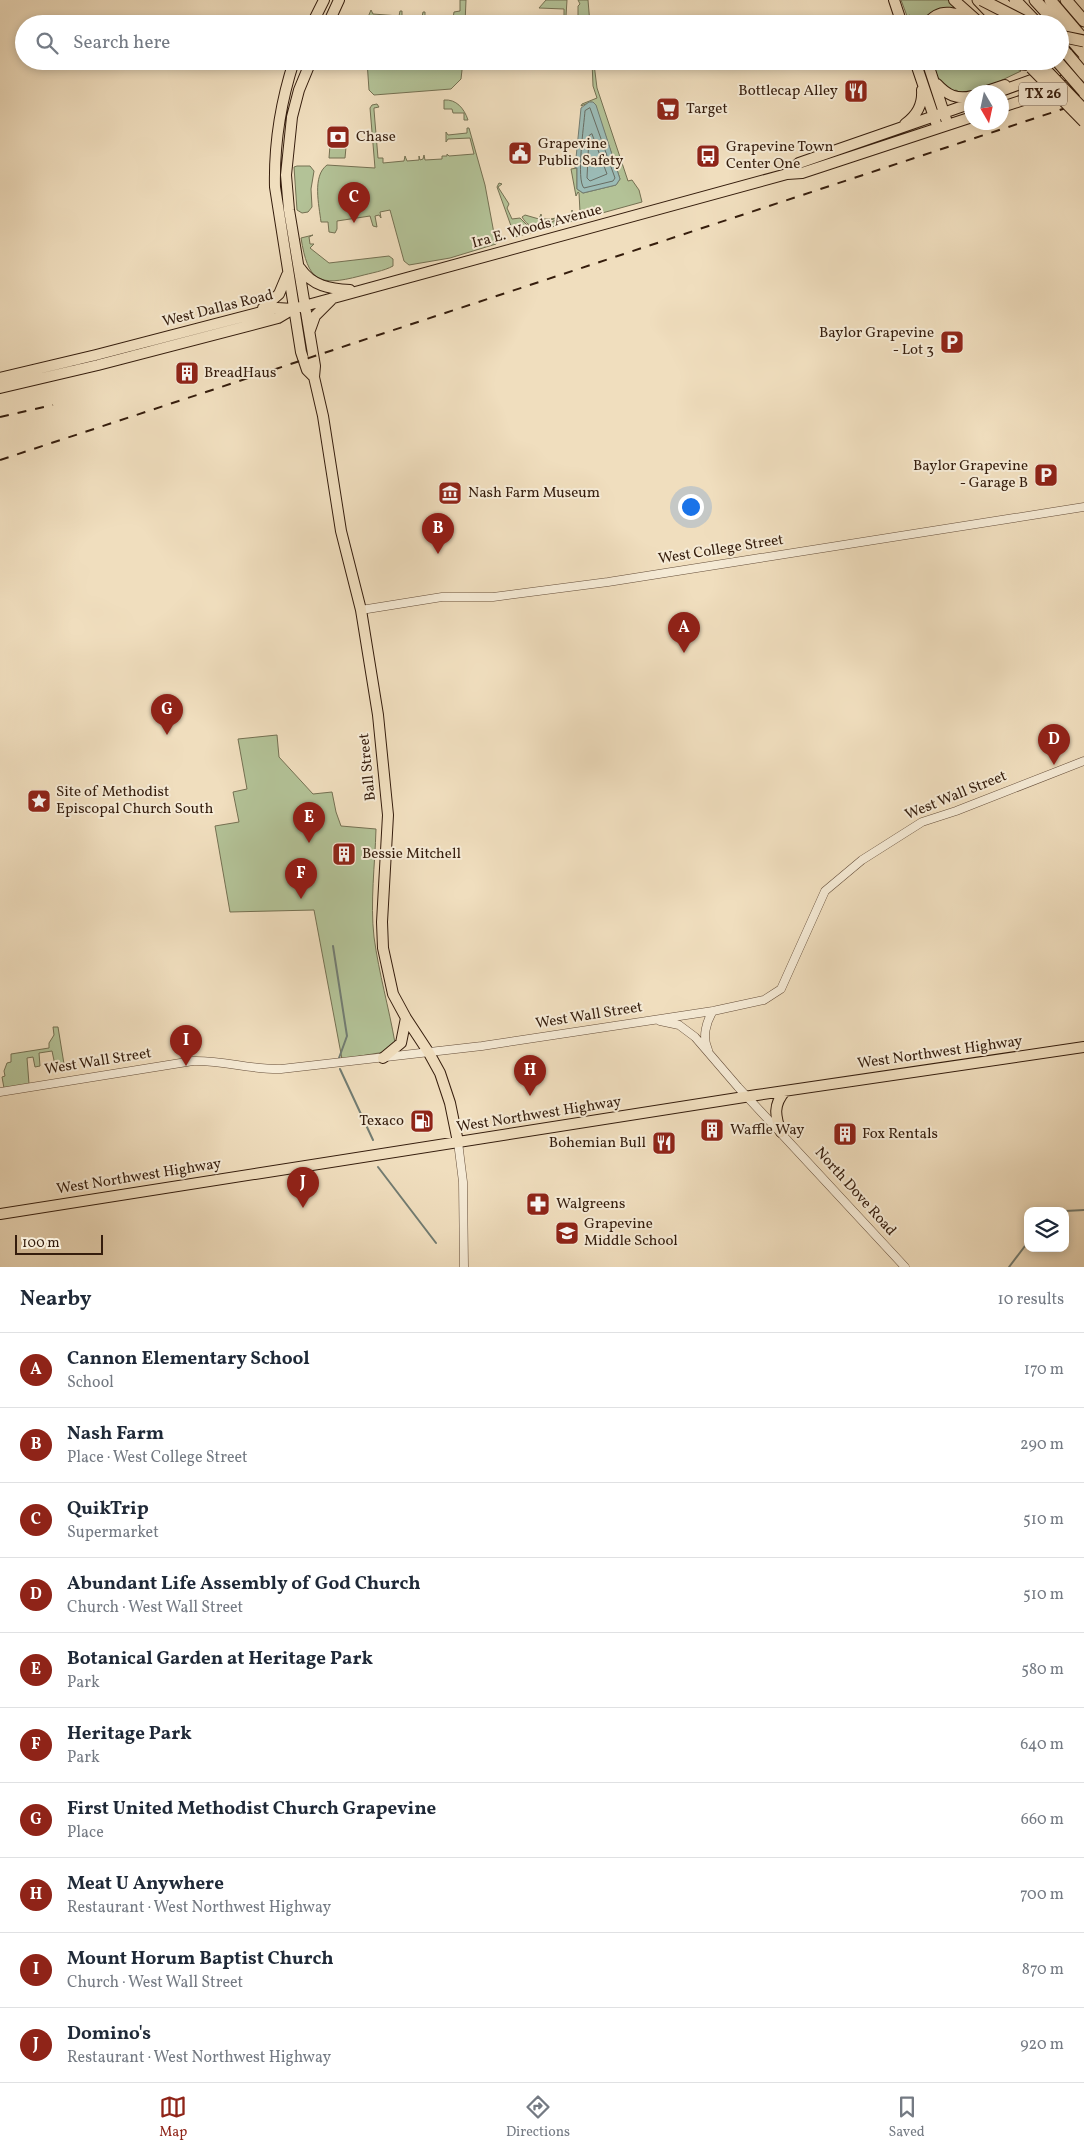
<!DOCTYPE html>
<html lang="en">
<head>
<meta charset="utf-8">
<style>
	body { margin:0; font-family:Vollkorn,serif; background:#f6f6f7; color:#1f2937 }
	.controls { position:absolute; right:15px; bottom:15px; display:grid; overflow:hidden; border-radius:10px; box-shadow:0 2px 8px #0003 }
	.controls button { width:45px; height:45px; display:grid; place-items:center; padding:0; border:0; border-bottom:1px solid #e0e1e3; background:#fff; color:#1f2937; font:25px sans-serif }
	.compass { position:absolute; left:964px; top:85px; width:45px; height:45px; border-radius:50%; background:#fff; box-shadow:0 2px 8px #0003; rotate:171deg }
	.scale { position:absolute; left:15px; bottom:12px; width:88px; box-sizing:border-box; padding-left:5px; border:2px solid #351d0d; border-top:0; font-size:14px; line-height:18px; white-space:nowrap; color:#351d0d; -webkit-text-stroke:4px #f5ead5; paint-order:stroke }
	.you { position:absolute; left:690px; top:506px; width:18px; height:18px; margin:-12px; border:4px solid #fff; border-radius:50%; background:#1a73e8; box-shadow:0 0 0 8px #1a73e833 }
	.badge { display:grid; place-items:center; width:32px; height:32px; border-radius:50%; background:#8f2418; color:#fff; font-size:16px; font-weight:700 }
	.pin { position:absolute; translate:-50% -41px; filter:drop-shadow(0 1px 2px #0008) }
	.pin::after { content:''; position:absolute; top:26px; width:18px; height:15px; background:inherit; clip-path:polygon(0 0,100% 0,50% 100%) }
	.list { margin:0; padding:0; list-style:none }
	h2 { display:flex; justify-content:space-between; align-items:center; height:65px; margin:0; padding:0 20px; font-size:21px }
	h2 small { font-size:16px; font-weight:400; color:#747a83 }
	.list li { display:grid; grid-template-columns:32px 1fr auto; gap:15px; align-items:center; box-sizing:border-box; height:75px; padding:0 20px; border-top:1px solid #e0e1e3 }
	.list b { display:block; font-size:19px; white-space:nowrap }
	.list p { margin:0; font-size:16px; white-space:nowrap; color:#747a83 }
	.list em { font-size:16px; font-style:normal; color:#747a83 }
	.icon { flex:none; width:28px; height:28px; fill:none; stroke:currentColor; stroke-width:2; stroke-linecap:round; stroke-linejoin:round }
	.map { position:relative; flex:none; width:1084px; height:1267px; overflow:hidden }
	.search { position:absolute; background:#fff; box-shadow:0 2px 8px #0003; left:15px; right:15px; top:15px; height:55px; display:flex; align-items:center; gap:12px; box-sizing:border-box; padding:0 18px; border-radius:28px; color:#747a83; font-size:19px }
	.sheet { height:815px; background:#fff }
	nav { display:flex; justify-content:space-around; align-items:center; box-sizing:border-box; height:70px; border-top:1px solid #e0e1e3; background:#fff; font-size:14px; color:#747a83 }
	nav a { display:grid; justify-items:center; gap:2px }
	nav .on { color:#8f2418 }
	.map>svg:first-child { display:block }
	.green { fill:#b3c297; stroke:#747052 }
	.water { fill:#9bbbb6; stroke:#727c72 }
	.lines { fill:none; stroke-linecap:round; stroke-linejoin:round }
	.shore { stroke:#686c62; stroke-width:1 }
	.stream { stroke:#727c72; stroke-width:2 }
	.minor-casing { stroke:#644d39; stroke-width:9 }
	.major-casing { stroke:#351d0d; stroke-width:12 }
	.highway-casing { stroke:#351d0d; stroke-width:13 }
	.minor { stroke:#f5ead5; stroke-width:8 }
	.major { stroke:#f0debe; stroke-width:10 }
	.highway { stroke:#f0debe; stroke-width:11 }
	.rail { stroke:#351d0d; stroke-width:2; stroke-dasharray:9 9; stroke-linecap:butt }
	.major-bridge-casing { stroke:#351d0d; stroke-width:12; stroke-linecap:butt }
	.highway-bridge-casing { stroke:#351d0d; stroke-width:13; stroke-linecap:butt }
	.major-bridge { stroke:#f0debe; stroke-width:10 }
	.highway-bridge { stroke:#f0debe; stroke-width:11 }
	.labels { text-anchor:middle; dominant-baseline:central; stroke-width:4; stroke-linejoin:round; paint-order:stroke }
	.shield { fill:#f5ead5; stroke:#6f5a49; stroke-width:1 }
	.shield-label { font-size:14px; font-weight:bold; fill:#351d0d }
	.poi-label { font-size:15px; fill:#351d0d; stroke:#f5ead5; text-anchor:start }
	.street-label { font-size:15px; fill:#351d0d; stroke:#f5ead5 }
</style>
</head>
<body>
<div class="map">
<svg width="1084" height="1267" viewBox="0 0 1084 1267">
	<rect width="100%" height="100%" fill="#f0debe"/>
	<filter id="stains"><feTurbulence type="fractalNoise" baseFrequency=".004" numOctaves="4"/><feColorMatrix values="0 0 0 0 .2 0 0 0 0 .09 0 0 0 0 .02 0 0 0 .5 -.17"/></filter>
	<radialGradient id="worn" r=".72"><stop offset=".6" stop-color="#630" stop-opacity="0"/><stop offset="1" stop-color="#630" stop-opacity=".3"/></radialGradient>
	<path class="green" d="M 460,0 L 466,0 L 465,24 L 365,24 L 371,10 L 373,14 L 399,16 L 400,11 L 402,11 L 402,16 L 422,17 L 423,12 L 425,12 L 425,17 L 453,18 L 454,12 L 460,11 Z
		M 546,0 L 567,0 L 566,16 L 564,16 L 564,9 L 539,8 Z
		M 578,0 L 588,0 L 590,24 L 578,24 L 578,6 L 580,4 Z
		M 901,0 L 948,0 L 957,9 L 924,24 L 913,24 L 910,15 L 907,16 Z
		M 367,61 L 463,61 L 461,79 L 451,89 L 374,95 L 369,90 Z
		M 592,61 L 594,64 L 597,88 L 628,181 L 632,180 L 639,190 L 642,202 L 584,218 L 580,212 L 579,193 L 578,192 L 576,196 L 571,169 L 577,168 L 577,189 L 583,193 L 616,185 L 620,179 L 595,104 L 591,102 L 581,106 L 582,104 L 597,98 L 593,86 Z
		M 932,61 L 1009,61 L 1021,71 L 977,92 L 959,92 L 956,90 L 951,92 L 939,81 Z
		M 444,100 C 456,99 464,108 468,120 L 464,120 L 464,113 L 453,113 L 452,109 L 444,109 Z
		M 377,104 L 379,107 L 374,108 L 374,110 L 378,158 L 383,158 L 383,163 L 404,161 L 405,156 L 407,161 L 419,160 L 419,156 L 420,160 L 423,159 L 424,155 L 425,160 L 442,159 L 442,156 L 447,156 L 447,154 L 449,156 L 474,154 L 470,138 L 448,139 L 446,142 L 446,132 L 448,135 L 467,133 L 467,128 L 469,128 L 485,185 L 496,244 L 450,258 L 409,265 L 404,261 L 390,210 L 380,212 L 381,218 L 379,215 L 375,216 L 377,227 L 373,226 L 370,216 L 337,221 L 337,229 L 335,233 L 329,232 L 328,222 L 321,222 C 319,205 312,176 327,165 L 375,168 L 370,108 L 372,105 Z
		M 330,145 L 346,147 L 345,158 L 329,158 Z
		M 297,166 L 310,166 L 314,171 L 311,189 L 312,207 L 308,212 L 302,213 L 297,210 L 294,167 Z
		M 499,183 L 502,184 L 498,187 L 509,204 L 507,208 L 512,219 L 520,218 L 527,225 L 534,228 L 548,222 L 567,221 L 558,222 L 551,219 L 565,216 L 568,220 L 571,218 L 567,219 L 566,216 L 572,214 L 572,210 L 573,221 L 515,237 L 497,187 Z
		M 541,214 L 542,219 L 550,219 L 550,221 C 538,224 531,232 522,217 L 525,215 L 539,219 Z
		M 313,235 L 309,237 L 310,244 L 314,244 L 310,248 L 329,263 L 389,256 L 393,259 L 393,266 C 384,271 371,273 360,276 C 318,287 308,281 301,238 Z
		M 277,735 L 279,757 L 313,794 L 332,792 L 336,812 L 341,826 L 376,829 C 375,865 370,902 374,937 C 379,974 389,1008 395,1043 L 391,1051 L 342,1059 L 314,910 L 230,912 L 215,826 L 239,822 L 233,792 L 247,789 L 238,739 Z
		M 53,1027 L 58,1027 L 64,1064 L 55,1065 L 52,1051 L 39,1053 L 40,1066 L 35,1067 L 33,1057 L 27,1058 L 29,1084 L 4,1088 L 2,1077 L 5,1076 L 4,1071 L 7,1063 L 11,1062 L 11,1054 L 49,1048 L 49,1043 L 54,1035 Z"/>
	<path class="water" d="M 589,102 L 593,102 L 596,105 L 620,179 L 616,185 L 583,193 L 577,189 L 577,168 L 575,168 L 581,108 Z"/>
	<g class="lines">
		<path class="shore" d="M 590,108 L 615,178 L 613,181 L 584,188 C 576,180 584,125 585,111 Z
			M 592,134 L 607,174 L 590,181 L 587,178 L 589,136 Z"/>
		<path class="stream" d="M 333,946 L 347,1036 L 339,1058
			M 340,1069 L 373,1140
			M 378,1167 L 436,1243
			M 1065,1211 L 1084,1210
			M 1009,1267 L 1028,1242"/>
		<g class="minor-casing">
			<path id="minor" d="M 361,610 L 442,597 L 493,597 L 608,582 L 1084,507
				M 660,1021 L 679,1025 L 695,1037 L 738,1087 L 905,1267
				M 708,1050 C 702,1037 706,1022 713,1011
				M 0,1092 L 193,1061 C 223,1060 251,1070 281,1069 L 482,1046 L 713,1011 L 764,1000 L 781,989 L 825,891 L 862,860 L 922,822 L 956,811 L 1084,761
				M 458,1142 L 463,1182 L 464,1267"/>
		</g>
		<g class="major-casing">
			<path id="major" d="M 894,0 L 902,24
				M 954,0 L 981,24
				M 312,24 L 324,0
				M 328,24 L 339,0
				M 927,24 C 940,6 959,12 972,24
				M 294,61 C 281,101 274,145 275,187 L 301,352 L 307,370 L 314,377
				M 311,61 L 299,90 L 292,117 L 286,175 L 289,210 L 315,366 L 314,377 L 323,416 L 341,531 L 361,610 L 378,715 L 388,815 L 382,922 L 383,948 L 393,994 L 406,1018 L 429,1053 L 440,1073 L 450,1103 L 458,1142
				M 915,61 L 936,123
				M 927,61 L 946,119
				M 1015,61 L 1018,64 L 1028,65
				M 937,84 C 947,95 957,100 972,96
				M 984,92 L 1005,85
				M 998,92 L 1084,61
				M 1002,107 L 1084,80
				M 905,124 C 917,115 923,105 922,90
				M 787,174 L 799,163 L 972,103
				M 300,268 C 312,286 330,289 350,290
				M 263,308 L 279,294 L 287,275
				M 310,330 L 315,316 L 331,300
				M 0,378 L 96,355 L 277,308 L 293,309
				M 0,388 L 98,365 L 278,318 L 293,309 L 359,291 L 787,174 L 802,173 L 972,117
				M 383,1058 L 401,1043 L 406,1018
				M 781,1132 C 775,1116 773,1105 785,1091
				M 0,1214 L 757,1095 L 1084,1047"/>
		</g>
		<g class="highway-casing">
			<path id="highway" d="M 978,0 L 1001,24
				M 1000,0 L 1017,17
				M 1015,0 L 1038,24
				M 1035,0 L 1057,24
				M 1050,0 L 1084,40
				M 1066,0 L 1084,21
				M 1060,27 L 1084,54
				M 1060,47 L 1068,55"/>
		</g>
		<use href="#minor" class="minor"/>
		<use href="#major" class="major"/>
		<use href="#highway" class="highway"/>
		<path class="rail" d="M 0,417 L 53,405
			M 0,460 L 1084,102"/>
		<g class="major-bridge-casing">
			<path id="major-bridge" d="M 1031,68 L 1084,122"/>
		</g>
		<g class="highway-bridge-casing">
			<path id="highway-bridge" d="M 982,0 L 1029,24
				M 1060,36 L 1084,41
				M 1068,55 L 1084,74
				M 1057,61 L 1084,92
				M 1041,65 L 1084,110"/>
		</g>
		<use href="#major-bridge" class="major-bridge"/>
		<use href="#highway-bridge" class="highway-bridge"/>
	</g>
	<defs>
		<g id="restaurant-square" transform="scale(1.25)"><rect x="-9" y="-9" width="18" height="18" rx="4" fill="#8f2418" stroke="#f5ead5"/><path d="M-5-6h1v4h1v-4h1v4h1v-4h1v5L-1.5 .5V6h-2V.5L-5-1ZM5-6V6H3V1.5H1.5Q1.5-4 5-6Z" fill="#fff"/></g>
		<g id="supermarket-square" transform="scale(1.25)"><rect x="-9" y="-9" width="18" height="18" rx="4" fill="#8f2418" stroke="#f5ead5"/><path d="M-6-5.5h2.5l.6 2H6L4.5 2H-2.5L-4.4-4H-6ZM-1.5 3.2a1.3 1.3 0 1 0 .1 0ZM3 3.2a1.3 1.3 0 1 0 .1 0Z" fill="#fff"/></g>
		<g id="bank-square" transform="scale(1.25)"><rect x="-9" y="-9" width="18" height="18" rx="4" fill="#8f2418" stroke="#f5ead5"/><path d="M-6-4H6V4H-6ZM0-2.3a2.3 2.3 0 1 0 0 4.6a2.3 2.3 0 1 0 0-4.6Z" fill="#fff"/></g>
		<g id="civic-square" transform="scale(1.25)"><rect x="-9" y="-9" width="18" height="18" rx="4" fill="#8f2418" stroke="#f5ead5"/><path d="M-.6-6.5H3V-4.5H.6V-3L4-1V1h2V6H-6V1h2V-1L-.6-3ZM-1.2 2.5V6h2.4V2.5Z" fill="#fff"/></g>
		<g id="bus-square" transform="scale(1.25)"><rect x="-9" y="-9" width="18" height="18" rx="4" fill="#8f2418" stroke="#f5ead5"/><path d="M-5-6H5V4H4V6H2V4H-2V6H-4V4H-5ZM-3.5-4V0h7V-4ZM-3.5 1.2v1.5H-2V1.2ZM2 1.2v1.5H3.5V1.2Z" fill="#fff"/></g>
		<g id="parking-square" transform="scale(1.25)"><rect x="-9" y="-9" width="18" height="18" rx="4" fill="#8f2418" stroke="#f5ead5"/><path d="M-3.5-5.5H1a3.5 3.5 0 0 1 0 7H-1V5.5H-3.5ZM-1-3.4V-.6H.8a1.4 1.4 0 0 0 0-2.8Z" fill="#fff"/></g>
		<g id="building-square" transform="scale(1.25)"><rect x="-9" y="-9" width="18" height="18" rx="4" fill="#8f2418" stroke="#f5ead5"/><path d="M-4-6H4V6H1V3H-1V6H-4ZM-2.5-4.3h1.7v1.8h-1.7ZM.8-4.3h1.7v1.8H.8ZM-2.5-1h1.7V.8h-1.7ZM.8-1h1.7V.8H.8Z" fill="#fff"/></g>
		<g id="museum-square" transform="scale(1.25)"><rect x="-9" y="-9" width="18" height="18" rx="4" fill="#8f2418" stroke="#f5ead5"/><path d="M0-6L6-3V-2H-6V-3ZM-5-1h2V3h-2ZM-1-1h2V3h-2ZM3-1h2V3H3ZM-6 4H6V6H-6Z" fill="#fff"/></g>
		<g id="sight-square" transform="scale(1.25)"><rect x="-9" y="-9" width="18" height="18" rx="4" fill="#8f2418" stroke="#f5ead5"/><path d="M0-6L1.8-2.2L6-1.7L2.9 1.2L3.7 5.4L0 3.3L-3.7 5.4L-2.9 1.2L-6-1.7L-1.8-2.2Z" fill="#fff"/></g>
		<g id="fuel-square" transform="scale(1.25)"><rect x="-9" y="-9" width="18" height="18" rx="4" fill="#8f2418" stroke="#f5ead5"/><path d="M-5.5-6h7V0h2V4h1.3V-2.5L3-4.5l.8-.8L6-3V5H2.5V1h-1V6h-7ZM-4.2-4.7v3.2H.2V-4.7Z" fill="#fff"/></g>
		<g id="pharmacy-square" transform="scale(1.25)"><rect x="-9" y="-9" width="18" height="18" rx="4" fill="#8f2418" stroke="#f5ead5"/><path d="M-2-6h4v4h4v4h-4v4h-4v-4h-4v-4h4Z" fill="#fff"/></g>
		<g id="school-square" transform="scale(1.25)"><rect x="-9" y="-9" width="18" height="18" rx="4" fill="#8f2418" stroke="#f5ead5"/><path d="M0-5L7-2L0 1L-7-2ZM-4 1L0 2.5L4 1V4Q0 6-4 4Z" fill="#fff"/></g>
	</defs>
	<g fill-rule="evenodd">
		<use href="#restaurant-square" x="856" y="91"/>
		<use href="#supermarket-square" x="668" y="109"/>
		<use href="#bank-square" x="338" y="137"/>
		<use href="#civic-square" x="520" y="153"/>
		<use href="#bus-square" x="708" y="156"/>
		<use href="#parking-square" x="952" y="342"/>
		<use href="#building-square" x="187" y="373"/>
		<use href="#parking-square" x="1046" y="475"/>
		<use href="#museum-square" x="450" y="493"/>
		<use href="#sight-square" x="39" y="801"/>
		<use href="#building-square" x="344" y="854"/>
		<use href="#fuel-square" x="422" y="1121"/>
		<use href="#building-square" x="712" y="1130"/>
		<use href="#building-square" x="845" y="1134"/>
		<use href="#restaurant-square" x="664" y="1143"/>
		<use href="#pharmacy-square" x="538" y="1204"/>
		<use href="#school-square" x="567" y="1233"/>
	</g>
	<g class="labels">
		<rect class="shield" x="1019" y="82.5" width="48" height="23" rx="4"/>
		<g class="shield-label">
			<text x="1043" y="94">TX 26</text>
		</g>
		<g class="poi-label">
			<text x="838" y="91" text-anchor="end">Bottlecap Alley</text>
			<text x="686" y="109">Target</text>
			<text x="356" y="137">Chase</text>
			<text x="538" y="144">Grapevine<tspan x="538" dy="17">Public Safety</tspan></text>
			<text x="726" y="147">Grapevine Town<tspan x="726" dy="17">Center One</tspan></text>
			<text x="934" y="333" text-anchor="end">Baylor Grapevine<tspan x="934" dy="17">- Lot 3</tspan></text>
			<text x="204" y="373">BreadHaus</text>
			<text x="1028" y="466" text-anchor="end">Baylor Grapevine<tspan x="1028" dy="17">- Garage B</tspan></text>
			<text x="468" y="493">Nash Farm Museum</text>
			<text x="56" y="792">Site of Methodist<tspan x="56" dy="17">Episcopal Church South</tspan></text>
			<text x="362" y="854">Bessie Mitchell</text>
			<text x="404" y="1121" text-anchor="end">Texaco</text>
			<text x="730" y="1130">Waffle Way</text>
			<text x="862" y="1134">Fox Rentals</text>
			<text x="646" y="1143" text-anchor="end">Bohemian Bull</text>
			<text x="556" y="1204">Walgreens</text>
			<text x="584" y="1224">Grapevine<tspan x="584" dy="17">Middle School</tspan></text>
		</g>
		<g class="street-label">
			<text transform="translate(537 227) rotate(-15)">Ira E. Woods Avenue</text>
			<text transform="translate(218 309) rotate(-14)">West Dallas Road</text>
			<text transform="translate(721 550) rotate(-9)">West College Street</text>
			<text transform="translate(368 767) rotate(-96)">Ball Street</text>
			<text transform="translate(956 796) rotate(-22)">West Wall Street</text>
			<text transform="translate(589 1016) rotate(-9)">West Wall Street</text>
			<text transform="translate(940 1053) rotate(-8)">West Northwest Highway</text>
			<text transform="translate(98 1062) rotate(-9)">West Wall Street</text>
			<text transform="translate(539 1115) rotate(-9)">West Northwest Highway</text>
			<text transform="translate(139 1177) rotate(-9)">West Northwest Highway</text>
			<text transform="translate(855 1192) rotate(48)">North Dove Road</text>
		</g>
	</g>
	<rect width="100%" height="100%" filter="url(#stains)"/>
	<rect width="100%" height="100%" fill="url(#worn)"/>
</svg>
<div class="controls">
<button><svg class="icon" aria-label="layers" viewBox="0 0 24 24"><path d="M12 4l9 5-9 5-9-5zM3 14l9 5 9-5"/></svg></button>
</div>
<svg class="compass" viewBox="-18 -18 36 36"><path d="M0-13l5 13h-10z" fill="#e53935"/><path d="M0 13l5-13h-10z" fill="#747a83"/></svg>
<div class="scale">100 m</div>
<div class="you"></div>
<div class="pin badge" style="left:684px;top:653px">A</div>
<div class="pin badge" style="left:438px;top:554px">B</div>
<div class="pin badge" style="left:354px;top:223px">C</div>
<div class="pin badge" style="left:1054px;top:765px">D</div>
<div class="pin badge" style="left:309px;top:843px">E</div>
<div class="pin badge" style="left:301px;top:899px">F</div>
<div class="pin badge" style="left:167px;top:735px">G</div>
<div class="pin badge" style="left:530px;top:1096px">H</div>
<div class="pin badge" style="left:186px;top:1066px">I</div>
<div class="pin badge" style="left:303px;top:1208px">J</div>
<div class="search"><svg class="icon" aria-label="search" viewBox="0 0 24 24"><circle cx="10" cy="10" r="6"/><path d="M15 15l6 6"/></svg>Search here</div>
</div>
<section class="sheet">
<h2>Nearby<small>10 results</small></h2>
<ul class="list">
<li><span class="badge">A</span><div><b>Cannon Elementary School</b><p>School</p></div><em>170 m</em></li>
<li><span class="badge">B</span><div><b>Nash Farm</b><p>Place · West College Street</p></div><em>290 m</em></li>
<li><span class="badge">C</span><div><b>QuikTrip</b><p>Supermarket</p></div><em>510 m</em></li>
<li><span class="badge">D</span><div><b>Abundant Life Assembly of God Church</b><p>Church · West Wall Street</p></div><em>510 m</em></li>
<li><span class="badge">E</span><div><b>Botanical Garden at Heritage Park</b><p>Park</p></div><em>580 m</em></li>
<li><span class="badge">F</span><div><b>Heritage Park</b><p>Park</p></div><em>640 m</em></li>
<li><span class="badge">G</span><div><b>First United Methodist Church Grapevine</b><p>Place</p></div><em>660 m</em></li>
<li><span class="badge">H</span><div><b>Meat U Anywhere</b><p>Restaurant · West Northwest Highway</p></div><em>700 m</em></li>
<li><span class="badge">I</span><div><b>Mount Horum Baptist Church</b><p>Church · West Wall Street</p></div><em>870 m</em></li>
<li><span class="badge">J</span><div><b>Domino's</b><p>Restaurant · West Northwest Highway</p></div><em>920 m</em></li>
</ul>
</section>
<nav>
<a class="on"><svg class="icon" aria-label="map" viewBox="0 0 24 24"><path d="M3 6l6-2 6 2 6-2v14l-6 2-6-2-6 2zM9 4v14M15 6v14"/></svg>Map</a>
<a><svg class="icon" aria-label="directions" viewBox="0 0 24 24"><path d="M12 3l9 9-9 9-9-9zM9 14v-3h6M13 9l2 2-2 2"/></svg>Directions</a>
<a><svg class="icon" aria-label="saved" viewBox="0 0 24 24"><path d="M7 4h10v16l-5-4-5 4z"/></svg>Saved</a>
</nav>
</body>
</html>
